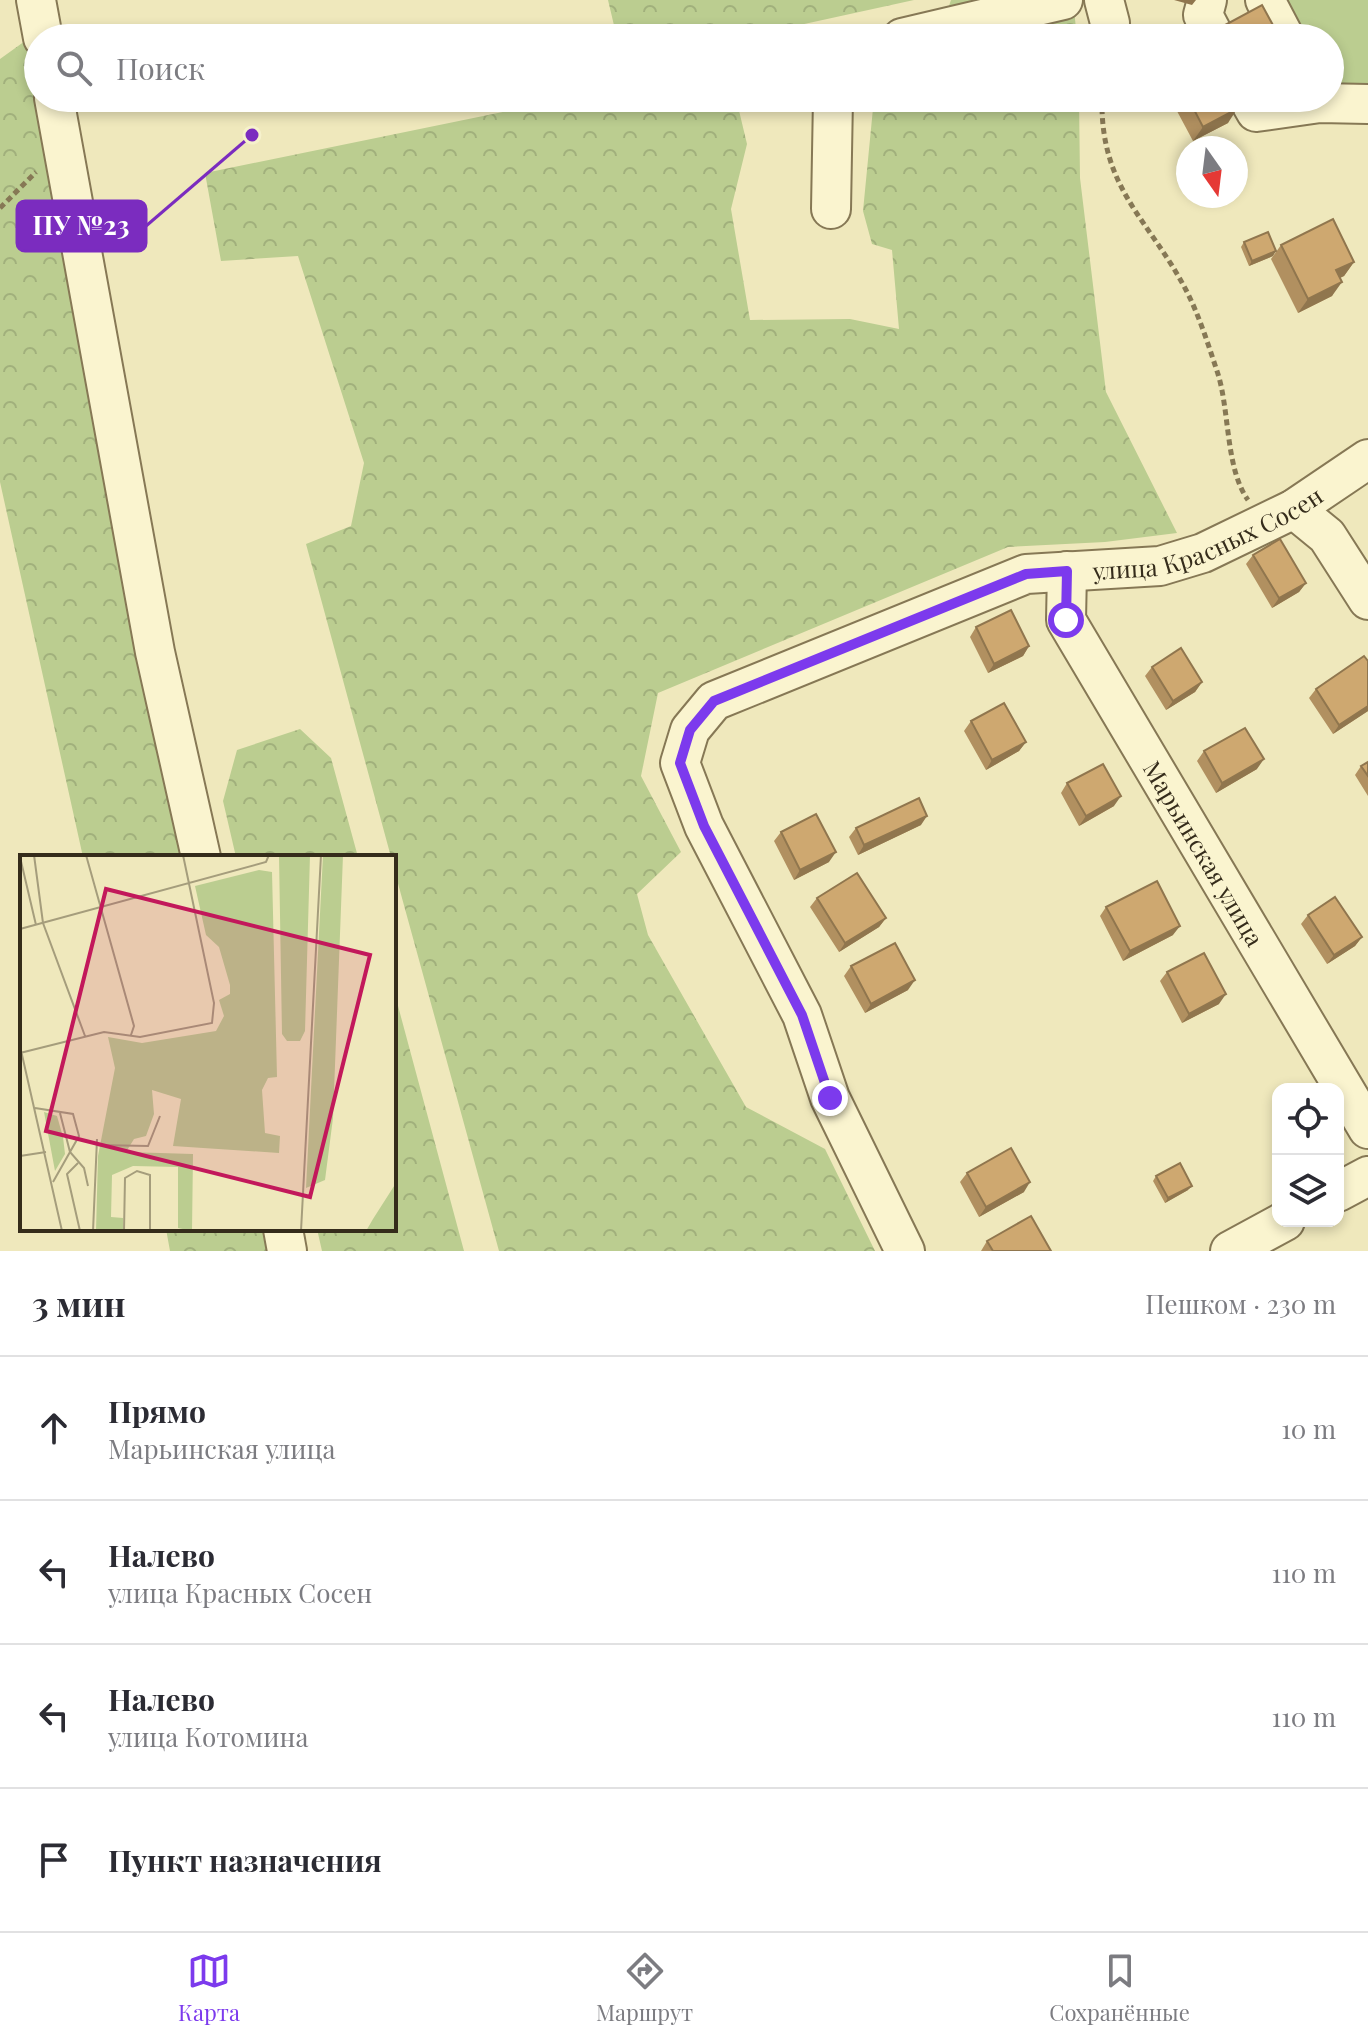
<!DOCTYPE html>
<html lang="ru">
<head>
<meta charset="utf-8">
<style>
	body { margin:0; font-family:"Playfair Display",serif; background:#f2f2f3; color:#2b2b33 }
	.controls { position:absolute; right:24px; bottom:24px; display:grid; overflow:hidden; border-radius:16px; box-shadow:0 4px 12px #0003 }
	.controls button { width:72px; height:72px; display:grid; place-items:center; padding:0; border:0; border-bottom:2px solid #e1e1e2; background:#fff; color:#2b2b33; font:40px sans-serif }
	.compass { position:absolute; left:1176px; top:136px; width:72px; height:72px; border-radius:50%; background:#fff; box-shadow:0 4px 12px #0003; rotate:166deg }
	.stop { position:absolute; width:24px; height:24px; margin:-18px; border:6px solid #7c3aed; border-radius:50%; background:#fff }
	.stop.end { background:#7c3aed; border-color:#fff; box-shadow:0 2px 8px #0008 }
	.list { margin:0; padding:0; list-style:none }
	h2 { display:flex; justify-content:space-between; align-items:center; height:104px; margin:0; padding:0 32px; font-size:34px }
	h2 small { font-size:26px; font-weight:400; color:#7c7c81 }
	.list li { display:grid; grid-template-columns:52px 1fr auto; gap:24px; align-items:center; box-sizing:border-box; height:144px; padding:0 32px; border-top:2px solid #e1e1e2 }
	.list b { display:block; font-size:30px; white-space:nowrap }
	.list p { margin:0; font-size:26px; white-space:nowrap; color:#7c7c81 }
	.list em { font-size:26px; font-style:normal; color:#7c7c81 }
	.icon { flex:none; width:44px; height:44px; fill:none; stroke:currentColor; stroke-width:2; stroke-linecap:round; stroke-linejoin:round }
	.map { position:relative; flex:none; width:1368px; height:1251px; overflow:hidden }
	.search { position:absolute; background:#fff; box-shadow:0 4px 12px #0003; left:24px; right:24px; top:24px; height:88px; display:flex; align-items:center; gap:20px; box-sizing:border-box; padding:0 28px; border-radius:44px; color:#7c7c81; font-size:30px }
	.sheet { height:680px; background:#fff }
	nav { display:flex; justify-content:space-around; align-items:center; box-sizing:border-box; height:112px; border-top:2px solid #e1e1e2; background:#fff; font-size:22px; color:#7c7c81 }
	nav a { display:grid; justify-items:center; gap:4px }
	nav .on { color:#7c3aed }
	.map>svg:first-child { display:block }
	.grass { fill:#bbcd90 }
	.forest { fill:url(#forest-crowns) }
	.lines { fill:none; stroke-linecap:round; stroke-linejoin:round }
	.minor-casing { stroke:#867855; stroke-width:42 }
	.path { stroke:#867855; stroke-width:5; stroke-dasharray:6 4; stroke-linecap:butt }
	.minor { stroke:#faf4cf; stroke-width:38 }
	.wall { fill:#b19060 }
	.shaded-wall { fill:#90764e }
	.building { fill:#cea870; stroke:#90764e; stroke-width:2 }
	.route { stroke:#7c3aed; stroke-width:10 }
	.labels { text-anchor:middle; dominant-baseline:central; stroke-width:6; stroke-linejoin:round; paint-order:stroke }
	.street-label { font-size:24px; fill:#352c1b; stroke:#f6f1cc }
	.inset-road { fill:none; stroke:#a59d7c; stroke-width:2 }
	.view { fill:#c2185b; fill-opacity:0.15; stroke:#c2185b; stroke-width:4 }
	.inset-edge { fill:none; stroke:#352c1b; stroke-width:4 }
	.leader { fill:none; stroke:#7b2cbf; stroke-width:3 }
	.callout-dot { fill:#7b2cbf; stroke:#f6f1cc; stroke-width:3 }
	.callout { fill:#7b2cbf; stroke:#7b2cbf; stroke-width:3 }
	.callout-label { font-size:26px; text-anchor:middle; font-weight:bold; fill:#fff }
</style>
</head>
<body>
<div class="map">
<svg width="1368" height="1251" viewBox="0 0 1368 1251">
	<defs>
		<pattern id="forest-crowns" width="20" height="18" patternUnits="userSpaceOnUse" patternTransform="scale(2)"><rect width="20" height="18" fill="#bbcd90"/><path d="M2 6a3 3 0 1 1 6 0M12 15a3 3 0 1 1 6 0" fill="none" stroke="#a1b07c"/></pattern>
	</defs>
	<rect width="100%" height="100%" fill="#efe8bc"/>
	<path class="grass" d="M 1284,0 L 1368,0 L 1368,87 L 1333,84 L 1330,79 L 1330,38 L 1306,38 Z"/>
	<path class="forest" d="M 608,0 L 914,0 L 740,38 L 617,38 Z
		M 951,0 L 1073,0 L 1077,38 L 938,38 Z
		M 32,36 L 38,71 L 38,98 L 192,857 L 83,857 L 0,482 L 0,59 Z
		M 571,98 L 736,98 L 747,144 L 731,209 L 750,320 L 850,319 L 899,329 L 892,250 L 872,244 L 863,211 L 874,98 L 1079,98 L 1080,178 L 1106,392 L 1177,533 L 1105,542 L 1008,547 L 658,693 L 641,776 L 681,852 L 637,894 L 648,935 L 746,1107 L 825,1149 L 875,1251 L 499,1251 L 394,869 L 394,857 L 391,857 L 306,544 L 351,526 L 364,463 L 298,256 L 221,261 L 205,173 Z
		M 300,729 L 331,758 L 358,857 L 236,857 L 223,801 L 237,750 Z
		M 394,991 L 464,1251 L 322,1251 L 317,1229 L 394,1229 Z
		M 166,1229 L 273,1229 L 277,1251 L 170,1251 Z"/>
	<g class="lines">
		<g class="minor-casing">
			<g id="minor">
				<path d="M 36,0 L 43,38"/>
				<path d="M 1104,0 L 1110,23"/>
				<path d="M 1207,0 L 1203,15 L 1215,38"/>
				<path d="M 1265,0 L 1285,38"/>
				<path d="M 902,38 L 1063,0"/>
				<path d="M 54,98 L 155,652 L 201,857"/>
				<path d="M 1248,98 L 1256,112 L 1320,103 L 1368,104"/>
				<path d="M 831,209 L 833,98"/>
				<path d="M 1294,509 L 1327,536 L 1368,600"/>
				<path id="s1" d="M 1067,571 L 1066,620 L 1368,1129"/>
				<path d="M 1338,1192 L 1368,1176"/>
				<path d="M 283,1229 L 287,1251"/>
				<path id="s2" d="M 905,1251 L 830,1098 L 802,1015 L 704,826 L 680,763 L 690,730 L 714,701 L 1026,574 L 1160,566 L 1203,553 L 1294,509 L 1368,459"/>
				<path d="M 1230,1251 L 1285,1221"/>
			</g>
		</g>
		<path class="path" d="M 1102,98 C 1100,189 1149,219 1186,290 C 1199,315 1208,344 1217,371 C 1230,409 1225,468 1248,500
			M 0,208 L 36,172"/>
		<use href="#minor" class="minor"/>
	</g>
	<path class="wall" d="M 1170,98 L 1243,98 L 1234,103 L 1228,123 L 1193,141 Z
		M 1244,242 L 1273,256 L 1249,266 L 1241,247 Z
		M 1281,245 L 1354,262 L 1344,276 L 1340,278 L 1332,296 L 1298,313 L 1271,259 Z
		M 1253,555 L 1306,583 L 1299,592 L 1272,608 L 1246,564 Z
		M 976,627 L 1029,646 L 1023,656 L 988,673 L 970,637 Z
		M 1152,667 L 1202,682 L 1195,692 L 1166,710 L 1145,676 Z
		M 1316,689 L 1368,711 L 1333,734 L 1309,698 Z
		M 971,721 L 1026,742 L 1019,751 L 986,770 L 964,731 Z
		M 1204,751 L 1257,769 L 1216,793 L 1197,761 Z
		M 1368,762 L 1368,796 L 1355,775 L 1361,766 Z
		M 1067,783 L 1114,806 L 1079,826 L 1061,793 Z
		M 921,825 L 858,855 L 849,837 L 856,828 Z
		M 781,832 L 829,862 L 794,880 L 774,841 Z
		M 817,898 L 886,918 L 879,927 L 839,952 L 810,907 Z
		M 1106,907 L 1173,935 L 1123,961 L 1100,916 Z
		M 1308,915 L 1362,937 L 1355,946 L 1327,964 L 1301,924 Z
		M 851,966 L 908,990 L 865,1013 L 844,976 Z
		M 1167,972 L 1219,1004 L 1182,1023 L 1160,981 Z
		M 967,1173 L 1024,1192 L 979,1217 L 960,1182 Z
		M 1156,1176 L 1188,1190 L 1165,1203 L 1153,1181 Z
		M 987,1241 L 1051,1251 L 981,1251 Z"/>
	<path class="shaded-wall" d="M 1174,0 L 1196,0 L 1192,5 Z
		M 1237,109 L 1228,123 L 1193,141 L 1203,127 Z
		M 1276,251 L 1273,256 L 1249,266 L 1252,261 Z
		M 1354,262 L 1344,276 L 1326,284 L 1336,270 Z
		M 1342,282 L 1332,296 L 1298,313 L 1308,299 Z
		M 1306,583 L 1299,592 L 1272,608 L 1279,598 Z
		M 1029,646 L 1023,656 L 988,673 L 994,664 Z
		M 1202,682 L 1195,692 L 1166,710 L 1173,701 Z
		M 1368,706 L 1368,711 L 1333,734 L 1339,725 Z
		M 1026,742 L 1019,751 L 986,770 L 992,760 Z
		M 1264,759 L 1257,769 L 1216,793 L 1222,783 Z
		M 1121,796 L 1114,806 L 1079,826 L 1086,816 Z
		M 927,816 L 921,825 L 858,855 L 864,845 Z
		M 836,852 L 829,862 L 794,880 L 800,870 Z
		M 886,918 L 879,927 L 839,952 L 845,943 Z
		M 1180,926 L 1173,935 L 1123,961 L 1130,951 Z
		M 1362,937 L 1355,946 L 1327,964 L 1334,955 Z
		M 915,980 L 908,990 L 865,1013 L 871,1004 Z
		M 1226,994 L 1219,1004 L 1182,1023 L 1189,1014 Z
		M 1030,1182 L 1024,1192 L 979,1217 L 986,1207 Z
		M 1192,1186 L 1188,1190 L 1165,1203 L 1168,1198 Z"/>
	<path class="building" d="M 1262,5 L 1280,38 L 1201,38 Z
		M 1188,98 L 1231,98 L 1237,109 L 1203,127 Z
		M 1333,219 L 1354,262 L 1336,270 L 1342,282 L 1308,299 L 1281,245 Z
		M 1268,232 L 1276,251 L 1252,261 L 1244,242 Z
		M 1280,539 L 1306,583 L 1279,598 L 1253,555 Z
		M 1011,610 L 1029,646 L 994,664 L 976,627 Z
		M 1181,648 L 1202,682 L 1173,701 L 1152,667 Z
		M 1364,656 L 1368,661 L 1368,706 L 1339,725 L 1316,689 Z
		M 1004,703 L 1026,742 L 992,760 L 971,721 Z
		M 1245,728 L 1264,759 L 1222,783 L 1204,751 Z
		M 1368,762 L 1368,776 L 1361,766 Z
		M 1103,764 L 1121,796 L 1086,816 L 1067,783 Z
		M 919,798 L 927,816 L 864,845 L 856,828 Z
		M 816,814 L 836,852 L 800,870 L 781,832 Z
		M 857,873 L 886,918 L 845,943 L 817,898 Z
		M 1157,881 L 1180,926 L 1130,951 L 1106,907 Z
		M 1335,897 L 1362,937 L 1334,955 L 1308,915 Z
		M 895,943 L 915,980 L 871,1004 L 851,966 Z
		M 1204,953 L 1226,994 L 1189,1014 L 1167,972 Z
		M 1011,1148 L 1030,1182 L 986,1207 L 967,1173 Z
		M 1180,1163 L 1192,1186 L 1168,1198 L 1156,1176 Z
		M 1031,1216 L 1051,1251 L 993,1251 L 987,1241 Z"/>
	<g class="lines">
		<path class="route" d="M 830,1098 L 802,1015 L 704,826 L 680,763 L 690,730 L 714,701 L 1026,574 L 1067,571 L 1066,620"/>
	</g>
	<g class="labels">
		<g class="street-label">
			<text stroke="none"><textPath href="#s2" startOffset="1136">улица Красных Сосен</textPath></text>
			<text stroke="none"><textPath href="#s1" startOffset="320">Марьинская улица</textPath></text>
		</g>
	</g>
	<g transform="translate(20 855)">
		<rect width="376" height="376" fill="#efe8bc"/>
		<path d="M 24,257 L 37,261 L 43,282 L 45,299 L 35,316 ZM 376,328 L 376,376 L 346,376 L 353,364 Z" fill="#bbcd90"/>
		<path d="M 259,0 L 290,0 L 285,176 L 280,186 L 267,186 L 262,179 ZM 303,0 L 323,0 L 313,263 L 305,325 L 286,333 ZM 239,15 L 252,17 L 257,222 L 248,223 L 242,235 L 245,278 L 260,281 L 259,298 L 153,291 L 161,244 L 132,235 L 134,259 L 126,281 L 114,284 L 106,297 L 173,299 L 172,376 L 158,373 L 158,312 L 113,311 L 92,320 L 91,362 L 103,363 L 103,376 L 76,376 L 78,301 L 95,213 L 88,182 L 122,188 L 196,176 L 204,161 L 199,145 L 210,139 L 210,130 L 199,92 L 186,80 L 175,31 Z" fill="#bbcd90"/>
		<path class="inset-road" d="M 14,0 L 23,68 L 65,181M 66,0 L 114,171 L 111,180M 0,2 L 16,70M 0,74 L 246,7 L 249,0M 0,191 L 42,376M 0,198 L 84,177 L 120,182 L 192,168 L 194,148 L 163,0M 15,253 L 53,259 L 59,281 L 33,327M 40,258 L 50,297 L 64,313 L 68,331M 77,290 L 128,291 L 140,261M 0,301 L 26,297M 58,308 L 47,319 L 60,376M 73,376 L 77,284M 104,376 L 105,323 L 117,316 L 130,320 L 130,376M 281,376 L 301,0"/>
		<path class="view" d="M 86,34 L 350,100 L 290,342 L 26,276 Z"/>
		<rect width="376" height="376" class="inset-edge"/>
	</g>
	<path class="leader" d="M252 135L146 226"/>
	<circle class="callout-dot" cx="252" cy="135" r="8"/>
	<rect class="callout" x="17" y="201" width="129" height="50" rx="8"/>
	<g class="callout-label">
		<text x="81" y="235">ПУ №23</text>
	</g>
</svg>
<div class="controls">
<button><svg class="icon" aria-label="locate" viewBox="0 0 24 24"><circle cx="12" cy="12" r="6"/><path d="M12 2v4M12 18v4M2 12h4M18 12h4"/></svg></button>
<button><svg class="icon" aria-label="layers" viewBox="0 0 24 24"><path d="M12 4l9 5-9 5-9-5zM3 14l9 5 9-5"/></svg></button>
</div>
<svg class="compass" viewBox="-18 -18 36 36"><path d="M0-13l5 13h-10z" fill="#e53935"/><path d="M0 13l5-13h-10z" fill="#7c7c81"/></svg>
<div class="stop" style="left:1066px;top:620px"></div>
<div class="stop end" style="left:830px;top:1098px"></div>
<div class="search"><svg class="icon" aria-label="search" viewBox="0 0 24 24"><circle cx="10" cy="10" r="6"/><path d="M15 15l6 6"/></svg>Поиск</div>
</div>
<section class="sheet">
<h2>3 мин<small>Пешком · 230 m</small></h2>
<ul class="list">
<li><svg class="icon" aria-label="ahead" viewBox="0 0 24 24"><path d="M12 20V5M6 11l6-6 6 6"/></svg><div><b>Прямо</b><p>Марьинская улица</p></div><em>10 m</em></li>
<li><svg class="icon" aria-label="left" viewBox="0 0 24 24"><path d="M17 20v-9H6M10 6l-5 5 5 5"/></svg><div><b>Налево</b><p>улица Красных Сосен</p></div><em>110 m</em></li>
<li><svg class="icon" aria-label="left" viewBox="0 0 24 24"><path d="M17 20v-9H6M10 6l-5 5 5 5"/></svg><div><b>Налево</b><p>улица Котомина</p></div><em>110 m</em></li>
<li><svg class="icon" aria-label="arrive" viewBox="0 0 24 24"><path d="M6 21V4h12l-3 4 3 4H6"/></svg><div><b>Пункт назначения</b></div></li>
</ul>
</section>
<nav>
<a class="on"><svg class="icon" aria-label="map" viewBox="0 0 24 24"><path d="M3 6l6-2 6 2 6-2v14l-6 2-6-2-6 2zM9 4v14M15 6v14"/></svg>Карта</a>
<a><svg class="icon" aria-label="directions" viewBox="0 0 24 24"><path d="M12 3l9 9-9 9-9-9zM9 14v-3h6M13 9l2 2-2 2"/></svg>Маршрут</a>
<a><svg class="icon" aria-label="saved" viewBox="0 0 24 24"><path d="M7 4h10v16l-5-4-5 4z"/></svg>Сохранённые</a>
</nav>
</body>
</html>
